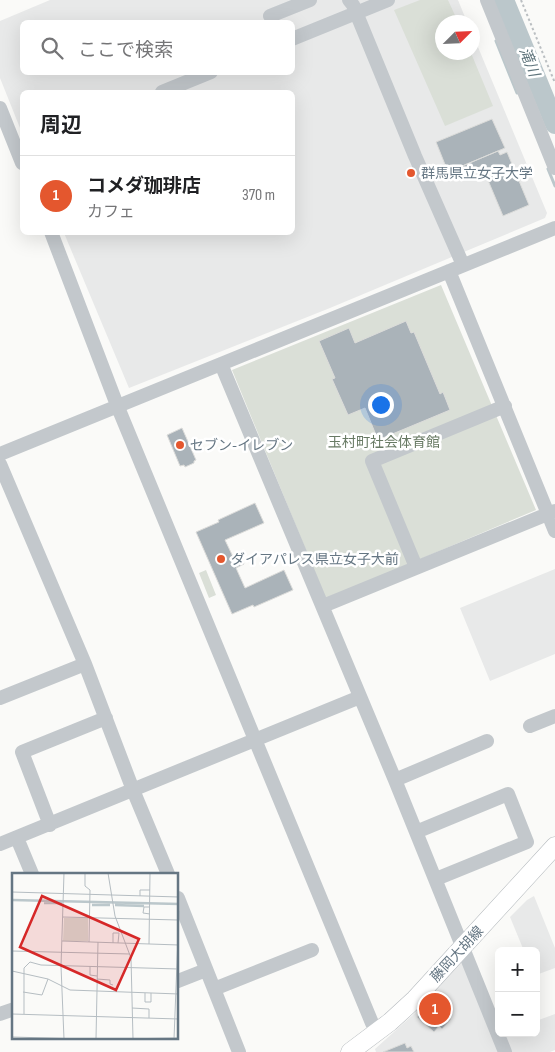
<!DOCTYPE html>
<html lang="ja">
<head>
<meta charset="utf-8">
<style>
	body { margin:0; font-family:"Sofia Sans Condensed","Noto Sans JP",sans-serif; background:#f2f2f2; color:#202124 }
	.controls { position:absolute; right:15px; bottom:15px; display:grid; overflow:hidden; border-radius:8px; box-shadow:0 5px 20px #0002 }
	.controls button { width:45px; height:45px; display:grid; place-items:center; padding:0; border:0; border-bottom:1px solid #e0e0e0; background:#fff; color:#202124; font:25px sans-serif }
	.compass { position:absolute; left:435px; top:15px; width:45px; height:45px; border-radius:50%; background:#fff; box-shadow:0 5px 20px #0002; rotate:66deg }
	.you { position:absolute; left:380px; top:404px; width:18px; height:18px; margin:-12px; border:4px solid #fff; border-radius:50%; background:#1a73e8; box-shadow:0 0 0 8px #1a73e833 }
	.badge { display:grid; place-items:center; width:32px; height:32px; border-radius:50%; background:#e4572e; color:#fff; font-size:16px; font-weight:700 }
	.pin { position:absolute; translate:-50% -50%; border:2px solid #fff; box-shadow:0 1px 5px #0006 }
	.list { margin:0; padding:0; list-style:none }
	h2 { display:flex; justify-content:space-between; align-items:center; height:65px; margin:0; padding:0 20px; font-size:21px }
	h2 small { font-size:16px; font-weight:400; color:#757577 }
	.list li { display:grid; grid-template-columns:32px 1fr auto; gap:15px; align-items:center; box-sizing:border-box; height:80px; padding:0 20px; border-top:1px solid #e0e0e0 }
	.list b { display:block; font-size:19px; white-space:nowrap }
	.list p { margin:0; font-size:16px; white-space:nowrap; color:#757577 }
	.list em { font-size:16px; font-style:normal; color:#757577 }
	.icon { flex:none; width:28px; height:28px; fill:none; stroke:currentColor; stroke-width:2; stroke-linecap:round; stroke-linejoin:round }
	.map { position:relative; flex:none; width:555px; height:1052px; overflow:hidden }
	.search { position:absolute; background:#fff; box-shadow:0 5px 20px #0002; left:20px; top:20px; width:275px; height:55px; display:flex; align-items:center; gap:12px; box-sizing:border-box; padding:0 18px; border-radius:8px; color:#757577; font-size:19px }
	.panel { position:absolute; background:#fff; box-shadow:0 5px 20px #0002; left:20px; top:90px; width:275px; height:145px; border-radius:8px }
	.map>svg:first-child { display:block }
	.built { fill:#e8e9e9; fill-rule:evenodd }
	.green { fill:#dadfd7 }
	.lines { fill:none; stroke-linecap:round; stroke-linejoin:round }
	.stream { stroke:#bbc7cb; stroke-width:3 }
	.river { stroke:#bbc7cb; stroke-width:20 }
	.building { fill:#aab3b9; stroke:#dcdcda }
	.major-casing { stroke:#b5babe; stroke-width:19 }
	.path { stroke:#bbbfc2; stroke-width:2; stroke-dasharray:2.5 2.5; stroke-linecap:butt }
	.minor { stroke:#c3c8cc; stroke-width:14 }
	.major { stroke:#fff; stroke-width:18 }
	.poi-dot { fill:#e4572e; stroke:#fff; stroke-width:2 }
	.labels { text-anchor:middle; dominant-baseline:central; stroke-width:5; stroke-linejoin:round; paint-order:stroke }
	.poi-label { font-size:14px; fill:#657683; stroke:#fff; text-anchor:start }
	.park-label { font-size:14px; fill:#687a64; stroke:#fff }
	.street-label { font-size:14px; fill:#657683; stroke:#fff }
	.water-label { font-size:15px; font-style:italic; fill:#60757c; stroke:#fff }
	.inset-river { fill:none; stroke:#bbc7cb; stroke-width:2.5 }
	.inset-road { fill:none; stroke:#b5bdc2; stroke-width:1 }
	.view { fill:#d62828; fill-opacity:0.15; stroke:#d62828; stroke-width:2.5 }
	.inset-edge { fill:none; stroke:#657683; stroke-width:2.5 }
</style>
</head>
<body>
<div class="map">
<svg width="555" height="1052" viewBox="0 0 555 1052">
	<rect width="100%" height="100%" fill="#fafaf8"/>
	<path class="built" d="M 50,0 L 458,0 L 467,22 L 442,22 L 442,52 L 472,52 L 473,35 L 547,213 L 545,218 L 330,308 L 129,388 L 64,233 L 292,232 L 292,92 L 22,92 L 22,133 L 0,78 L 0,21 ZM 22,22 L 292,22 L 292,72 L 22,72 Z
		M 555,569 L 555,654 L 490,681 L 460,608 Z
		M 534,896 L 555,948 L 555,968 L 536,975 L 536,951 L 524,951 L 510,917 L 527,900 Z
		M 463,960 L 494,1039 L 508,1033 L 536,1033 L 536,1021 L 555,1014 L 555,1050 L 550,1052 L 376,1052 L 375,1049 L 415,1013 Z"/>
	<path class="green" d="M 420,0 L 448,0 L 458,22 L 442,22 L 442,52 L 471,53 L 493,106 L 445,126 L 394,10 Z
		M 441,285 L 536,510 L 326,599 L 232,370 Z
		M 206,570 L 216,595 L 209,598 L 199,573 Z"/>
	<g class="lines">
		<path class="stream" d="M 496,41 L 517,93
			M 548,169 L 555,186"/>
		<path class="river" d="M 504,0 L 555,124"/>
	</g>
	<path class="building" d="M 492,119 L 505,148 L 448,172 L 436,142 Z
		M 498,151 L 500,155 L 507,152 L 529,205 L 503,216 L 482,166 L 451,179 L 448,172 Z
		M 445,164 L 447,170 L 434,175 L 432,169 Z
		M 406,321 L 411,333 L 414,332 L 440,394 L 443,392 L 450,410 L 378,440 L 365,408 L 348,415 L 332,379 L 335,378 L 319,341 L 349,328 L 355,343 Z
		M 182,428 L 196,460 L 194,461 L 194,463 L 185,467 L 184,465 L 180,466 L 167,435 Z
		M 255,503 L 264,523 L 225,540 L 235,561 L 241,558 L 244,564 L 236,568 L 245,588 L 284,570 L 293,590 L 254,607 L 253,605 L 232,614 L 196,532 L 219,522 L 218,520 Z
		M 436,996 L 450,1009 L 446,1014 L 451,1019 L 442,1029 L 439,1026 L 434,1032 L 417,1017 Z
		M 405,1043 L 407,1048 L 411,1046 L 414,1052 L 383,1052 Z"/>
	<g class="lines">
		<g class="major-casing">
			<path id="major" d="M 350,1052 L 390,1022 L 415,999 L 555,846"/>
		</g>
		<path class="path" d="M 521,0 L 555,83"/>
		<path class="minor" d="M 349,0 L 353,5 L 415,156 L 463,265
			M 487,0 L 555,168
			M 270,16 L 310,0
			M 292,39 L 388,0
			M 162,92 L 211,72
			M 0,108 L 22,163
			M 51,232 L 117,405 L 372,1023 L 378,1032
			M 449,271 L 555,531
			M 221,364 L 395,780 L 505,1052
			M 0,454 L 555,228
			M 0,464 L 85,664 L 133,790 L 168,874
			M 416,567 L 372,461 L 505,406
			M 323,606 L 555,511
			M 0,698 L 85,664
			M 530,726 L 555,716
			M 395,780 L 487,741
			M 50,825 L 22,752 L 106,718
			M 416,832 L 508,794 L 527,842 L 436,879
			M 17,838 L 32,874
			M 0,844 L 360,697
			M 178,898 L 239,1052
			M 178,981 L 206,970
			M 214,989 L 312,950
			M 0,1014 L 14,1009"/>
		<use href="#major" class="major"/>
	</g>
	<g class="poi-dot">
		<circle cx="411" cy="173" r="5"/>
		<circle cx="180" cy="445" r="5"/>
		<circle cx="221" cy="559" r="5"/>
	</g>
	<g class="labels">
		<g class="poi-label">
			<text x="421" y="173">群馬県立女子大学</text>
			<text x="190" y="445">セブン-イレブン</text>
			<text x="231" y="559">ダイアパレス県立女子大前</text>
		</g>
		<g class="park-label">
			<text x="384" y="442">玉村町社会体育館</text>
		</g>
		<g class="street-label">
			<text transform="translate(457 954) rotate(-47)">藤岡大胡線</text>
		</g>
		<g class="water-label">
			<text transform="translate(529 62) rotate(68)">滝川</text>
		</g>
	</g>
	<g transform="translate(12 873)">
		<rect width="166" height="166" fill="#fafaf8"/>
		<path d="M 52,45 L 76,45 L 76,68 L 51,68 Z" fill="#dadfd7"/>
		<path class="inset-river" d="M 0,27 L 167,31M 32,30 L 50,30M 80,32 L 98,32M 103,32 L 132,33"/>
		<path class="inset-road" d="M 52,0 L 49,93 L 52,166M 73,0 L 73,13 L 78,17 L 77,69M 96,0 L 103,43 L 119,85 L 121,166M 0,19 L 167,24M 128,23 L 128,17 L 138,17M 138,41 L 131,40 L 132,34 L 138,34M 51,44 L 166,47M 50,68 L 167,72M 101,70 L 101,60 L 107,60 L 106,70M 137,71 L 138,0M 0,78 L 118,81M 78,93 L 78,102 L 85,103M 0,98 L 36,106 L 58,117 L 167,121M 85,106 L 98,107 L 98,111 L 101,112M 11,119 L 30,122 L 36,106M 133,120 L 133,129 L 139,129 L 139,120M 120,135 L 137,136 L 137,145M 0,141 L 167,146M 12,141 L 12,95 L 18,89 L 29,92 L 167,96M 0,164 L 71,166M 84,166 L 86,69M 105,166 L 167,165M 162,166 L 167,38"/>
		<path class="view" d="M 30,23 L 127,66 L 104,117 L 8,74 Z"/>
		<rect width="166" height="166" class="inset-edge"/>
	</g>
</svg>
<div class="controls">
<button>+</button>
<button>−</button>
</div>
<svg class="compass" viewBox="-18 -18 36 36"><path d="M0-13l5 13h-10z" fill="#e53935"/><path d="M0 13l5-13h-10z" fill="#757577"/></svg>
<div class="you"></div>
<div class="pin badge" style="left:435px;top:1009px">1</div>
<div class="search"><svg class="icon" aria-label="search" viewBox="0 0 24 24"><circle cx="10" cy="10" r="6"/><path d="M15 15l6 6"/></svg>ここで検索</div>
<section class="panel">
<h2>周辺<small></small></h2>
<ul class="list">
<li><span class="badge">1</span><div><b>コメダ珈琲店</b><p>カフェ</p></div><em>370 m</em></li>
</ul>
</section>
</div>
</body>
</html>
